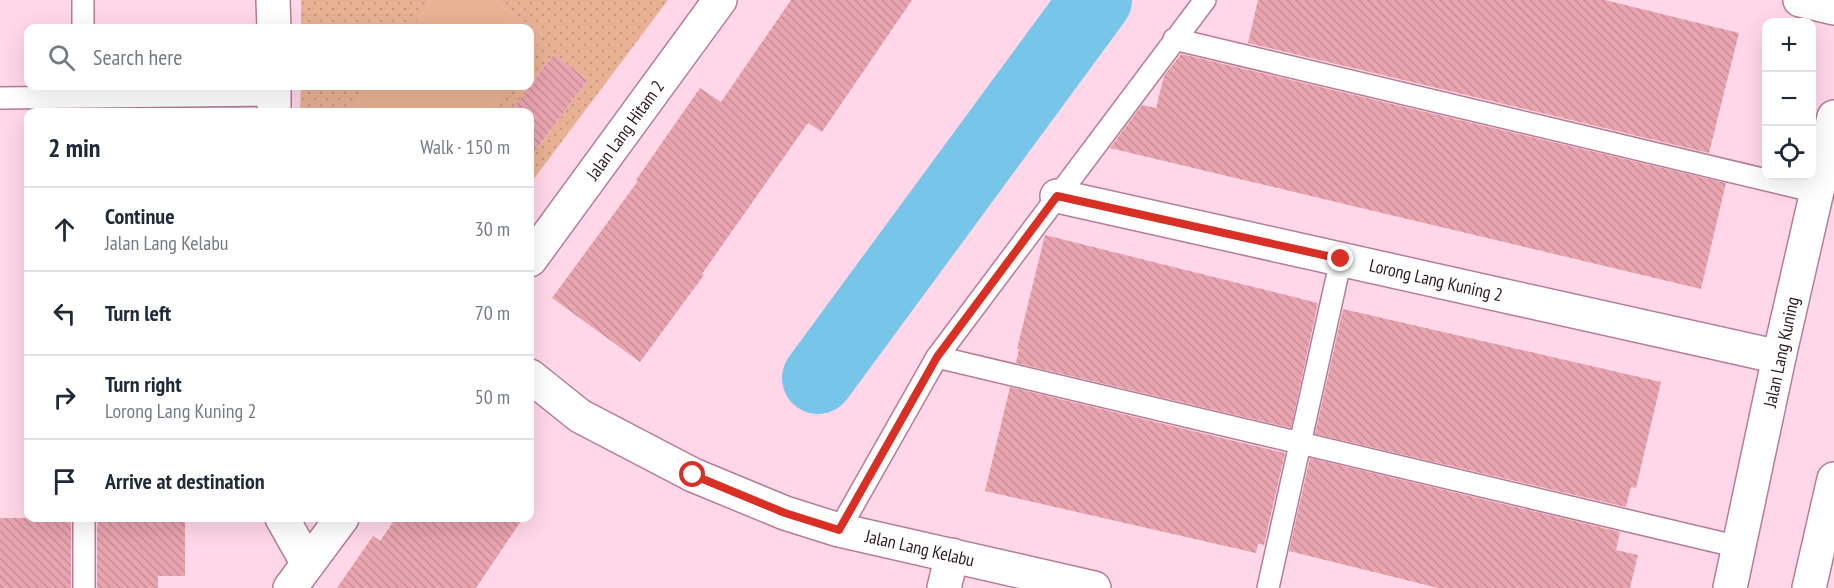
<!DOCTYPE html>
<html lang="en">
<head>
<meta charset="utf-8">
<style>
	body { margin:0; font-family:"PT Sans Narrow",sans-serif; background:#f2f2f3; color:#1f2937 }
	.controls { position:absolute; right:18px; top:18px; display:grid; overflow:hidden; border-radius:12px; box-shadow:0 6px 24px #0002 }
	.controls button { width:54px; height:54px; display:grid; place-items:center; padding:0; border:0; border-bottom:2px solid #e0e1e3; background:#fff; color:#1f2937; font:30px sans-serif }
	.stop { position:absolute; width:18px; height:18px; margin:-14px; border:4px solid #d93025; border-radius:50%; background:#fff }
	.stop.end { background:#d93025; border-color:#fff; box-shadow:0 2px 6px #0008 }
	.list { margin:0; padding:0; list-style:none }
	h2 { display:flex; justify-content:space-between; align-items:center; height:78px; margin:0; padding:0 24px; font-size:26px }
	h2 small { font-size:20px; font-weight:400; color:#747a83 }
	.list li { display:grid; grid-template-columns:39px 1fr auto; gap:18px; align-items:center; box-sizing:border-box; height:84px; padding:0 24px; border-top:2px solid #e0e1e3 }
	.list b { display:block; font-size:22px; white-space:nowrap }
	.list p { margin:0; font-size:20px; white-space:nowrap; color:#747a83 }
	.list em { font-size:20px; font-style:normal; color:#747a83 }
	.icon { flex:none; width:33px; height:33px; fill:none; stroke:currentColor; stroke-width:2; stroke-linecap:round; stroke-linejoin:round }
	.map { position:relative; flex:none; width:1834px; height:588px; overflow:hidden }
	.search { position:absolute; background:#fff; box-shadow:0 6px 24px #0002; left:24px; top:24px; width:510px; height:66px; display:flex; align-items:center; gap:15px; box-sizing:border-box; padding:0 21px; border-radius:12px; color:#747a83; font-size:22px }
	.panel { position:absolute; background:#fff; box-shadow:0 6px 24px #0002; left:24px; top:108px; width:510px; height:414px; border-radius:12px }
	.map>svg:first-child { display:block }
	.park { fill:url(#park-dots) }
	.garden { fill:#e9b294 }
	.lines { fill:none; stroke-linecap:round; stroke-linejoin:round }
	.river { stroke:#77c6ea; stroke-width:72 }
	.building { fill:url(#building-back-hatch) }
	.lane-casing { stroke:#b67b97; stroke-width:24 }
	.street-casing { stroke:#b67b97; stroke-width:36 }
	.secondary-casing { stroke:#b67b97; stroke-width:36 }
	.lane { stroke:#fff; stroke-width:21 }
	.street { stroke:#fff; stroke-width:33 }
	.secondary { stroke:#fff; stroke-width:33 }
	.route { stroke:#d93025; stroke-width:8 }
	.labels { text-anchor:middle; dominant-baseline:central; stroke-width:4.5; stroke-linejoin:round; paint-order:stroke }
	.street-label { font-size:18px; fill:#2f1823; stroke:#fff }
</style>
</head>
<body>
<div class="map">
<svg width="1834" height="588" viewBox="0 0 1834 588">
	<defs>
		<pattern id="park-dots" width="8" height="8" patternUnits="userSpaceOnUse" patternTransform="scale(1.5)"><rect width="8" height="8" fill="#e9b294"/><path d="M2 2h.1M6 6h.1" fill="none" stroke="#c8987f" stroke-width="1.8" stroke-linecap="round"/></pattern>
		<pattern id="building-back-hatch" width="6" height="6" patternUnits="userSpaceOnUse" patternTransform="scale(1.5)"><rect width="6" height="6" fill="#e9a5af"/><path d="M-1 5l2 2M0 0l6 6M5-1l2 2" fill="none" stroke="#c88d96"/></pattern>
	</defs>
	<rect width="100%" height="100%" fill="#ffd7e9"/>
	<path class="park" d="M 301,0 L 432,0 L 412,28 L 301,28 Z
		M 493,0 L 668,0 L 530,184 L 530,144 L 537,149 L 588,80 L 554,54 L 510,112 L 488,112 L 507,86 L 530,86 L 530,54 L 543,35 Z
		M 301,86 L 371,86 L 351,112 L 300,112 Z"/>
	<path class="garden" d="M 432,0 L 493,0 L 543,35 L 530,54 L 530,28 L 412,28 Z
		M 371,86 L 507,86 L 488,112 L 351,112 Z"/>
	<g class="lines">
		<path class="river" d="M 818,378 L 1096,0"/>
	</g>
	<path class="building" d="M 791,0 L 912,0 L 822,132 L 808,123 L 702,274 L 704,275 L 640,362 L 552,298 L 638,181 L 636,180 L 700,88 L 721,102 Z
		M 1258,0 L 1605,0 L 1739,33 L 1709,153 L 1248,43 Z
		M 554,54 L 588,80 L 530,158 L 530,112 L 510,112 Z
		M 1181,54 L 1726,183 L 1701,289 L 1110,148 L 1142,105 L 1156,108 L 1164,76 Z
		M 1045,235 L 1318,303 L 1291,428 L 1016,363 L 1019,349 L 1017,349 Z
		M 1343,309 L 1661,382 L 1636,488 L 1631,487 L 1626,507 L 1315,434 Z
		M 1010,387 L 1285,453 L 1264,545 L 1258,544 L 1256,553 L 985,491 Z
		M 1310,458 L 1620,532 L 1616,550 L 1638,555 L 1630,588 L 1438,588 L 1289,551 Z
		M 0,518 L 71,518 L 71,588 L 0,588 Z
		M 97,518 L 185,518 L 185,576 L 158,576 L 158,588 L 97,588 Z
		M 396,518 L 523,518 L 476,588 L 337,588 L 373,536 L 380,541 Z"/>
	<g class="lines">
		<g class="lane-casing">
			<path id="lane" d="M 83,0 L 83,28
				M 1174,39 L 1817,192
				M 0,98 L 274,95
				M 937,357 L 1739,547
				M 84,518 L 84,588
				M 839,530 L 937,357 L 1205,0
				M 1268,588 L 1341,259"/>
		</g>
		<g class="street-casing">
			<path id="street" d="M 273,0 L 274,28
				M 1800,0 L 1834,8
				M 274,86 L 274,112
				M 1057,196 L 1779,357
				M 530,260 L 720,0
				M 530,376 L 580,416 L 693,475 L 785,513 L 839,530 L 1094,588
				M 282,518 L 308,564
				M 290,588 L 342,518
				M 944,588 L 952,555
				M 1809,588 L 1834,479"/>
		</g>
		<g class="secondary-casing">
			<path id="secondary" d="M 1730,588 L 1779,357 L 1834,117"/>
		</g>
		<use href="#lane" class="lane"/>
		<use href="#street" class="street"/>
		<use href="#secondary" class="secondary"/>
	</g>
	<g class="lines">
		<path class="route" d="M 693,475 L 785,513 L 839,530 L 937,357 L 1057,196 L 1341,259"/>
	</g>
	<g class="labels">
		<g class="street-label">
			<text transform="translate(625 130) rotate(-54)">Jalan Lang Hitam 2</text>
			<text transform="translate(1436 280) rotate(13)">Lorong Lang Kuning 2</text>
			<text transform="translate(1781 352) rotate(-78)">Jalan Lang Kuning</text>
			<text transform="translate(920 548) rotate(13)">Jalan Lang Kelabu</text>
		</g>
	</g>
</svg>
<div class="controls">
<button>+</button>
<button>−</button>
<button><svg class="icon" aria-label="locate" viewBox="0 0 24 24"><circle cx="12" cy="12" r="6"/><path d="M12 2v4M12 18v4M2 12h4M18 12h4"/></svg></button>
</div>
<div class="stop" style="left:693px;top:475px"></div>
<div class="stop end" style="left:1341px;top:259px"></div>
<div class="search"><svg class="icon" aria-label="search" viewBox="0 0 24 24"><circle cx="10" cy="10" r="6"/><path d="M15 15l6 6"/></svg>Search here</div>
<section class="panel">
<h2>2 min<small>Walk · 150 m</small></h2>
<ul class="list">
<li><svg class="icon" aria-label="ahead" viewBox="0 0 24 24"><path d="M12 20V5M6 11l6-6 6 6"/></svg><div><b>Continue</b><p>Jalan Lang Kelabu</p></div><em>30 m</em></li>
<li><svg class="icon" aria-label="left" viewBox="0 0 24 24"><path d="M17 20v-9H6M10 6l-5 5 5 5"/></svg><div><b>Turn left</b></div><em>70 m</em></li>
<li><svg class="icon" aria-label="right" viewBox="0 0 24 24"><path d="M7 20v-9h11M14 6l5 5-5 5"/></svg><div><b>Turn right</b><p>Lorong Lang Kuning 2</p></div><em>50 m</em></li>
<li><svg class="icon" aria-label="arrive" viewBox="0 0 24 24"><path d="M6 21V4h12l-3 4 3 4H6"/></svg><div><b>Arrive at destination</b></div></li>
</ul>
</section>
</div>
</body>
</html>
